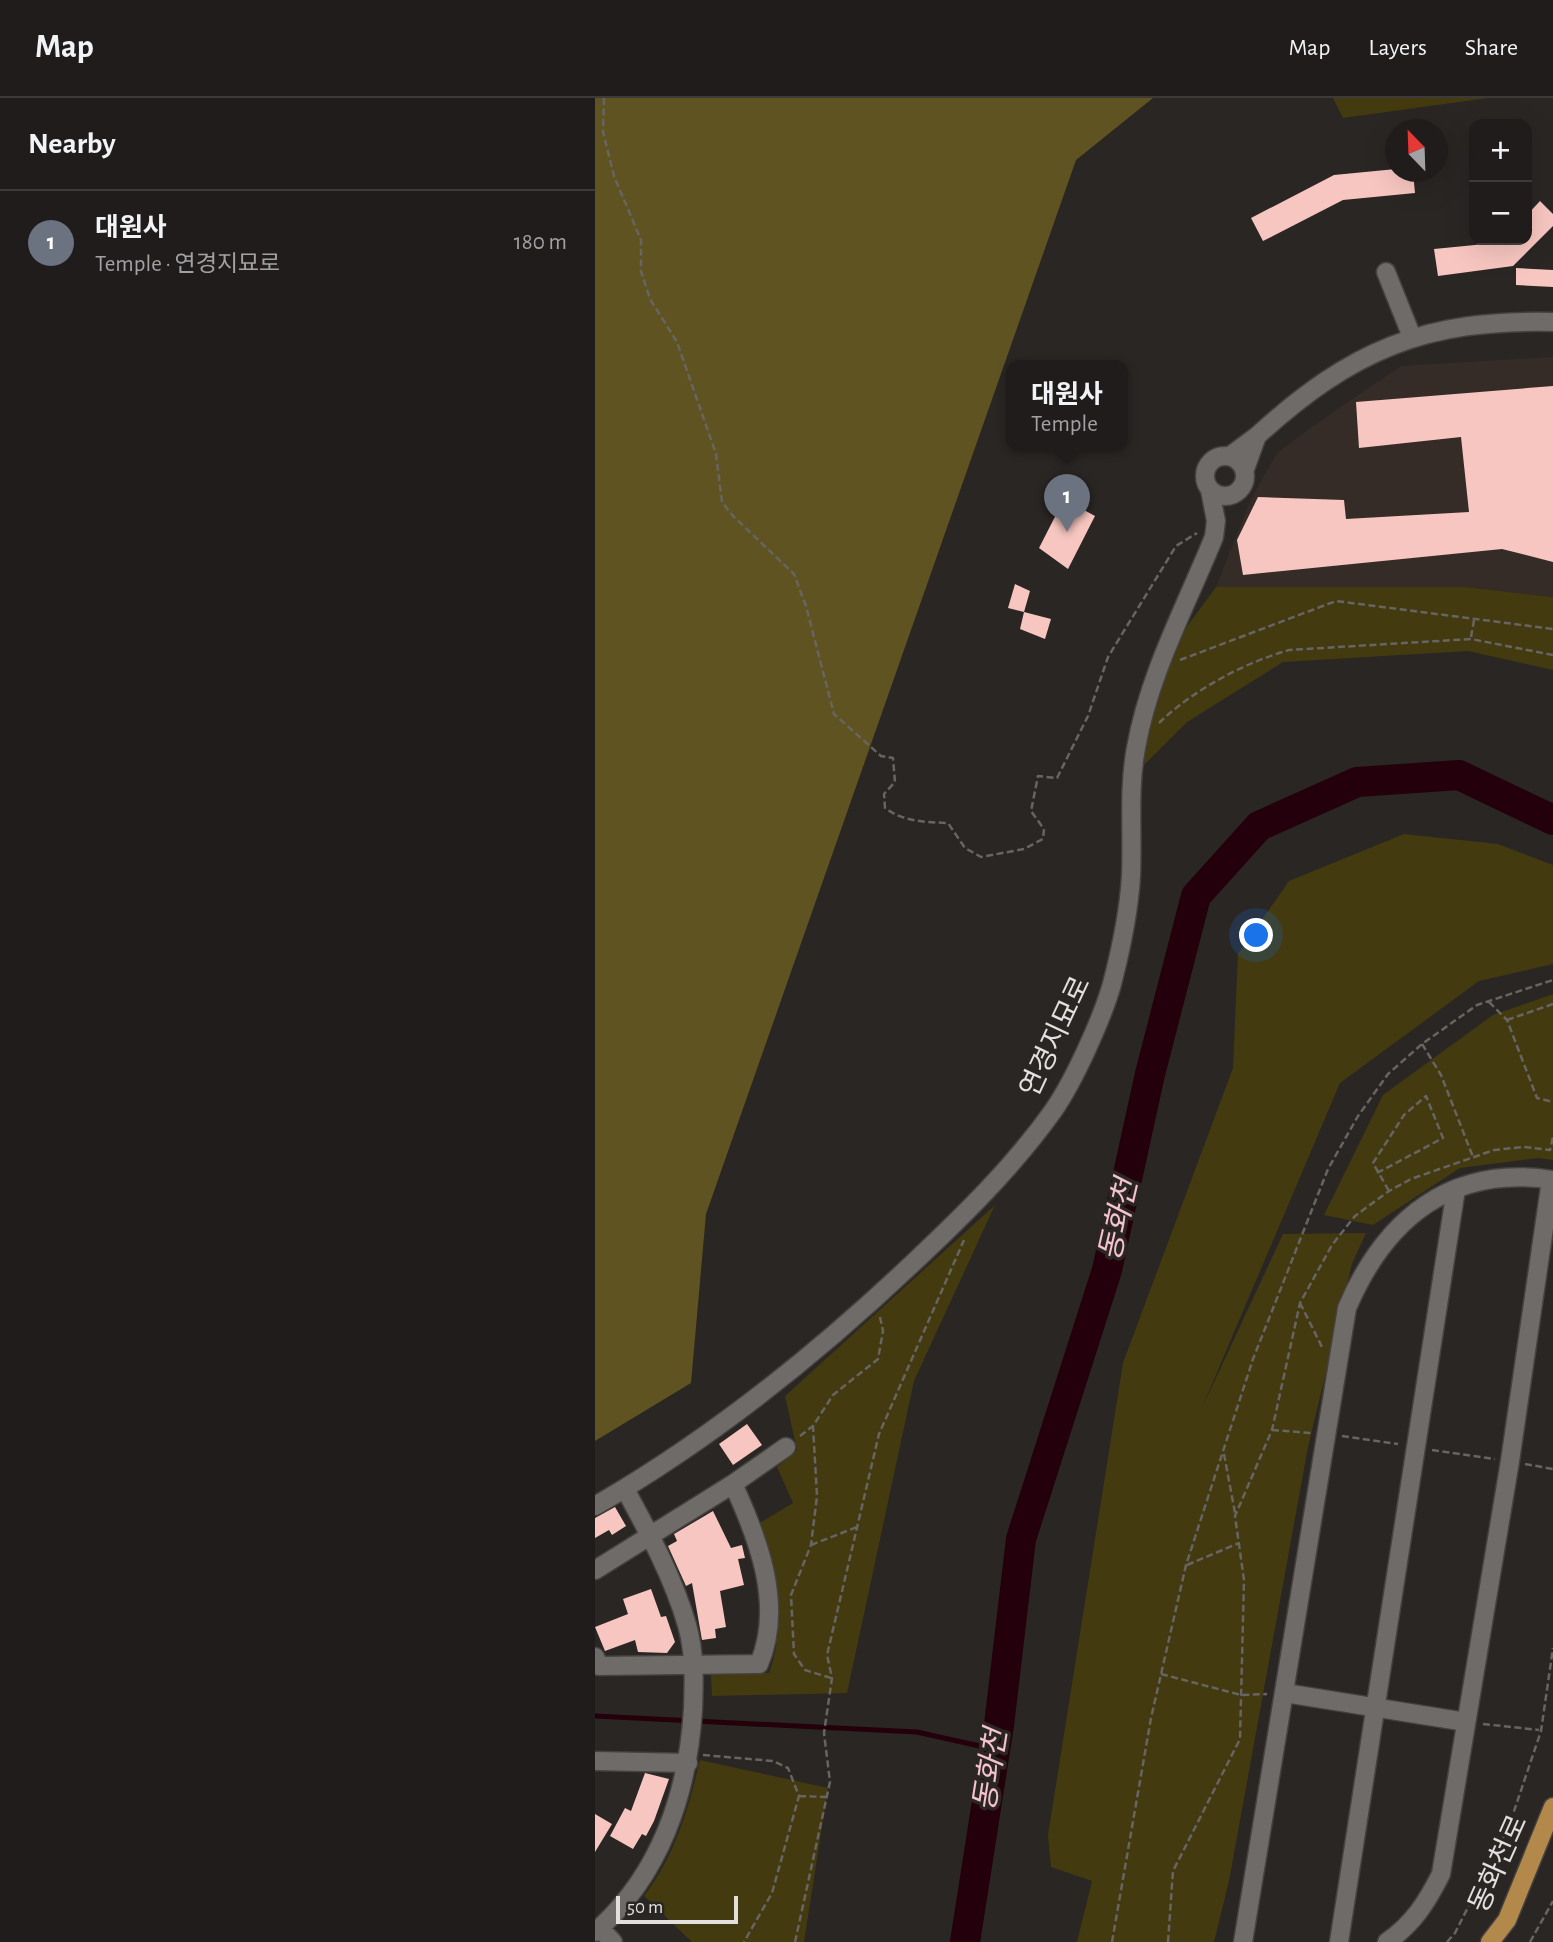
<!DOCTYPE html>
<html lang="en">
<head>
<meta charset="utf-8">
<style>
	body { margin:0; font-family:"Alegreya Sans","Noto Sans KR",sans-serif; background:#282524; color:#f1f3f6 }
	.controls { position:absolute; right:21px; top:21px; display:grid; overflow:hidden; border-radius:14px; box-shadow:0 7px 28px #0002 }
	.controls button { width:63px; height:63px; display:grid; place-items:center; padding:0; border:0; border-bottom:2px solid #3d3a3a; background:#201c1b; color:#f1f3f6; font:35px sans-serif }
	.compass { position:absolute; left:790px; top:21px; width:63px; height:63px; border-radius:50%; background:#201c1b; box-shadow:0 7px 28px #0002; rotate:337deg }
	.scale { position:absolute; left:21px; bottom:18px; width:122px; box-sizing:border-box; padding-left:7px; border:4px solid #e2e0de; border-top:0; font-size:19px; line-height:24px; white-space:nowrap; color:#e2e0de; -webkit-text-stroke:5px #2a2624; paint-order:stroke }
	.you { position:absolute; left:662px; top:838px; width:24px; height:24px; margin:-18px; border:5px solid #fff; border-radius:50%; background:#1a73e8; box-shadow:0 0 0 10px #1a73e833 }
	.badge { display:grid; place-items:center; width:46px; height:46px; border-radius:50%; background:#b7abf7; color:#fff; font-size:23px; font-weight:700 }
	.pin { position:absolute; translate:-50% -58px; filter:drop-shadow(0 2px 4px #0008) }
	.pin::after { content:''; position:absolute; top:37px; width:24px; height:21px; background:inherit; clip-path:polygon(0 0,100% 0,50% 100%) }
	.popup { position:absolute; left:411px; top:262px; width:122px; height:91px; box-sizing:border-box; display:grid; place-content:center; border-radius:14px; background:#201c1b; filter:drop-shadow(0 2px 5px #0005); font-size:23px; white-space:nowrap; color:#a2a1a3 }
	.popup b { font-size:26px; color:#f1f3f6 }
	.popup::after { content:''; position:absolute; left:50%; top:100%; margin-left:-14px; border:14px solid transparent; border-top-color:#201c1b }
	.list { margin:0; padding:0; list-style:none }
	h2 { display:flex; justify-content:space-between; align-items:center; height:91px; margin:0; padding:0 28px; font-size:30px }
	h2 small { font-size:23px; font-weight:400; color:#a2a1a3 }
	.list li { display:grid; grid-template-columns:46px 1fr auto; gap:21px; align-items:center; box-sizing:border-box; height:105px; padding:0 28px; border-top:2px solid #3d3a3a }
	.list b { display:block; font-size:26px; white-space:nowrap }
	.list p { margin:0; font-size:23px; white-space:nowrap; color:#a2a1a3 }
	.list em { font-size:23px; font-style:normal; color:#a2a1a3 }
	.map { position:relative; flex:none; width:958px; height:1844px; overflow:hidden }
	header { display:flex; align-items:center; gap:42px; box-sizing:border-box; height:98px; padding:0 35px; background:#201c1b; border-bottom:2px solid #3d3a3a }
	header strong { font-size:33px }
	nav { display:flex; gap:38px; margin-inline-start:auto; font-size:24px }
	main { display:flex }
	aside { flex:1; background:#201c1b }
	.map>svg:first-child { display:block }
	.built { fill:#362c27 }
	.green { fill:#433a10 }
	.forest { fill:#5f5421 }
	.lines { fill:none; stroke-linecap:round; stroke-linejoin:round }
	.stream { stroke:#23000b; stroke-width:5 }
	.river { stroke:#23000b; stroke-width:30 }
	.building { fill:#f8c6c0 }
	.minor-casing { stroke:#44413f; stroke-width:21 }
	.major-casing { stroke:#44413f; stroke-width:21 }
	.path { stroke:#676462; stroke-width:2.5; stroke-dasharray:7 3.5; stroke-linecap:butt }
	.minor { stroke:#6f6b68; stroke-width:18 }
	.major { stroke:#b2884b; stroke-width:18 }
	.labels { text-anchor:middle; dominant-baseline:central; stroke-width:7; stroke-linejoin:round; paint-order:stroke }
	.street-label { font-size:28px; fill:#e2e0de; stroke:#2a2624 }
	.water-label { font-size:30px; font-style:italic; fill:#f6c2cf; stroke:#2a2624 }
</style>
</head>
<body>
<header>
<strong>Map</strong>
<nav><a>Map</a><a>Layers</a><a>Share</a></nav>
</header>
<main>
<aside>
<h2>Nearby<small></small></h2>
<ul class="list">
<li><span class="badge" style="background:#6b7280">1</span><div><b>대원사</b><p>Temple · 연경지묘로</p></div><em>180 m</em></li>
</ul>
</aside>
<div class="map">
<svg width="958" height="1844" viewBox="0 0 958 1844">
	<rect width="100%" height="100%" fill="#2a2624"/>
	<path class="built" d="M 958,259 L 958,499 L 870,489 L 621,489 L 657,399 L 682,355 L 721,326 L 806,268 Z"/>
	<path class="green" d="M 738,0 L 893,0 L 748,20 Z
		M 621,489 L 870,489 L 958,499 L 958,572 L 873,553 L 688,564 L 592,624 L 549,667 L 556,614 L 577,549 Z
		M 809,736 L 903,746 L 958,767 L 958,866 L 884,883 L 745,985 L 606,1312 L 688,1136 L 771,1135 L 757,1166 L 713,1349 L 634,1783 L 619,1844 L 482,1844 L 497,1783 L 456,1769 L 453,1737 L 528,1265 L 638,970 L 643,856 L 694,783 Z
		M 958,896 L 958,1062 L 943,1060 L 865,1070 L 778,1127 L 729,1117 L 788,997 L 898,917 Z
		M 400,1107 L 319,1283 L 252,1595 L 117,1598 L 116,1577 L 174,1575 C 193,1524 178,1475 165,1425 L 198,1405 L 182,1369 L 202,1352 L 190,1298 Z
		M 105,1662 L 233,1690 L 209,1844 L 97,1844 L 49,1798 C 80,1757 93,1712 105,1662 Z"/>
	<path class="forest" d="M 0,0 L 558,0 L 481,62 L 111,1116 L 96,1285 L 0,1343 Z"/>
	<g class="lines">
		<path class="stream" d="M 0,1618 L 322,1634 L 398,1651"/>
		<path class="river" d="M 370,1844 L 404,1627 L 426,1441 L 512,1172 L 555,976 L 601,798 L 664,728 L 762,684 L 864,677 L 958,722"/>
	</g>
	<path class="building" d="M 801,71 L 801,74 L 818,74 L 820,95 L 748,102 L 668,143 L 656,120 L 739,77 Z
		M 945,103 L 958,116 L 958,128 L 918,168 L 843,178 L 839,151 L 932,142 L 932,117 Z
		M 921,170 L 958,172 L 958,189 L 921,187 Z
		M 958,288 L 958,464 L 907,451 L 648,477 L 642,442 L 663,399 L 749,402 L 751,421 L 874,414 L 866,339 L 764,350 L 761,304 Z
		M 469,401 L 500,418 L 473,471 L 444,450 Z
		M 420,486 L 435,493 L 429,514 L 413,510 Z
		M 429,514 L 456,521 L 450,541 L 425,531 Z
		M 152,1326 L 167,1347 L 138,1367 L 124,1346 Z
		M 20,1409 L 31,1428 L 17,1437 L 14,1432 L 0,1440 L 0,1420 Z
		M 118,1413 L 136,1450 L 147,1447 L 150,1460 L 143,1461 L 149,1487 L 125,1493 L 131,1529 L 120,1531 L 121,1540 L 107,1542 L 97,1485 L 91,1488 L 73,1448 L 82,1443 L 79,1436 Z
		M 56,1491 L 66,1519 L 71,1518 L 80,1544 L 72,1555 L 43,1554 L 40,1542 L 10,1553 L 0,1529 L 33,1516 L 28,1501 Z
		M 50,1675 L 74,1681 L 59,1723 L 51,1738 L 47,1736 L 38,1751 L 15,1738 L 30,1710 L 36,1713 Z
		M 0,1716 L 17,1726 L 0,1754 Z"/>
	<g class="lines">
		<g class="minor-casing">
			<path id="minor" d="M 791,174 L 817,239
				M 662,338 C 756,252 830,221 958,224
				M610 378a20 20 0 1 1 40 0a20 20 0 1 1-40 0Z
				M 635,358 L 662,338 L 650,371
				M 0,1408 C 116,1341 221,1257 318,1165 C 369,1117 418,1069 458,1013 C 479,983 507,921 517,886 C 526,851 534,814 536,778 C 538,735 533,692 541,650 C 554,576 591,508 619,439 L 621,423 L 615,392
				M 0,1472 L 138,1386 L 191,1349
				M 0,1559 L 4,1568 L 164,1566 C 189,1507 163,1440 138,1386
				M 690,1595 L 871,1624
				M 0,1663 L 93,1665
				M 5,1830 L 18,1844
				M 0,1834 C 65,1778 93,1695 98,1611 C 99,1583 100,1555 92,1527 C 78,1479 54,1435 30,1391
				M 648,1844 L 752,1210 C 790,1121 856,1066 958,1082
				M 744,1844 L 861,1091
				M 792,1844 C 818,1826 832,1804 846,1776 L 915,1363 L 956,1082"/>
		</g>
		<g class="major-casing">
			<path id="major" d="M 895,1844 L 912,1822 L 958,1709"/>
		</g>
		<path class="path" d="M 9,0 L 8,34 L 19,78 L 46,142 L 46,173 L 55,201 L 82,244 L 121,356 L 127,404 L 138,418 L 199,476 L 211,508 L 239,616 L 286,658 L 298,660 L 300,684 L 289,696 L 290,710 C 309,724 330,724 353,725 L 370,750 L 386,759 L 429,751 L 448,741 L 449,731 L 436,713 L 443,678 L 462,680 L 493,618 L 513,559 L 581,448 L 602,435
			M 876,539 L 879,522
			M 585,562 L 741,503 L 958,531
			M 564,625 C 598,592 649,565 694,552 L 876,541 L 958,557
			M 894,904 L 912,922 L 942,1000 L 958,1004
			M 912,922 L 958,906
			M 827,946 L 846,977 L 878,1059
			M 782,1075 L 848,1040 L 831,998 L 809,1017 L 778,1065 L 794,1093
			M 705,1205 L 727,1249
			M 677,1332 L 716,1335
			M 205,1338 L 218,1328
			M 747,1338 L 803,1346
			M 837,1352 L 900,1361
			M 629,1356 L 640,1415
			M 930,1366 L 958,1371
			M 216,1447 L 262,1429
			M 592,1467 L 644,1445
			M 566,1576 L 646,1597 L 672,1596
			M 236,1580 L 210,1572 L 199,1556 L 196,1497 L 216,1447 L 222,1398 L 218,1328 L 238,1297 L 283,1261 L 288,1233 L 285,1219
			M 888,1626 L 944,1632
			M 108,1657 L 178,1663 L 193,1670 L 204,1698 L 177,1795 L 149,1844
			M 204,1698 L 232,1699
			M 200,1844 L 235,1684 L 229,1635 L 237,1580 L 232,1557 L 284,1336 L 369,1142
			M 517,1844 L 556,1620 L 591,1467 L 658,1261 L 733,1071 L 763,1018 L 793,976 L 827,946 L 882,907 L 958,882
			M 573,1844 L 578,1773 L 645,1641 L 649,1482 L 640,1418 L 677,1332 L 705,1205 L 737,1147 L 760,1118 L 794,1093 L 816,1081 L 899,1052 L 929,1049 L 955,1052 L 958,1039
			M 852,1844 L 860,1835 L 914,1728 L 946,1633 L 958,1550
			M 935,1844 L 958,1803"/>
		<use href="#minor" class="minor"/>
		<use href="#major" class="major"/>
	</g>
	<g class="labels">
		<g class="street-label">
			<text transform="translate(461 939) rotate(-65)">연경지묘로</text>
			<text transform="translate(904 1766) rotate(-66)">동화천로</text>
		</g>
		<g class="water-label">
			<text transform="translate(524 1122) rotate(-77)">동화천</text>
			<text transform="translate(396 1672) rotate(-81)">동화천</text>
		</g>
	</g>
</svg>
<div class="controls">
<button>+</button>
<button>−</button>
</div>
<svg class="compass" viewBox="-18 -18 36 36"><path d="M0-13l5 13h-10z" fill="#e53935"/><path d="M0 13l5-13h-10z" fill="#a2a1a3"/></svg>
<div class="scale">50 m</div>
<div class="you"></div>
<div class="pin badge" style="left:472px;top:434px;background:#6b7280">1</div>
<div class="popup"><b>대원사</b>Temple</div>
</div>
</main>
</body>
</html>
